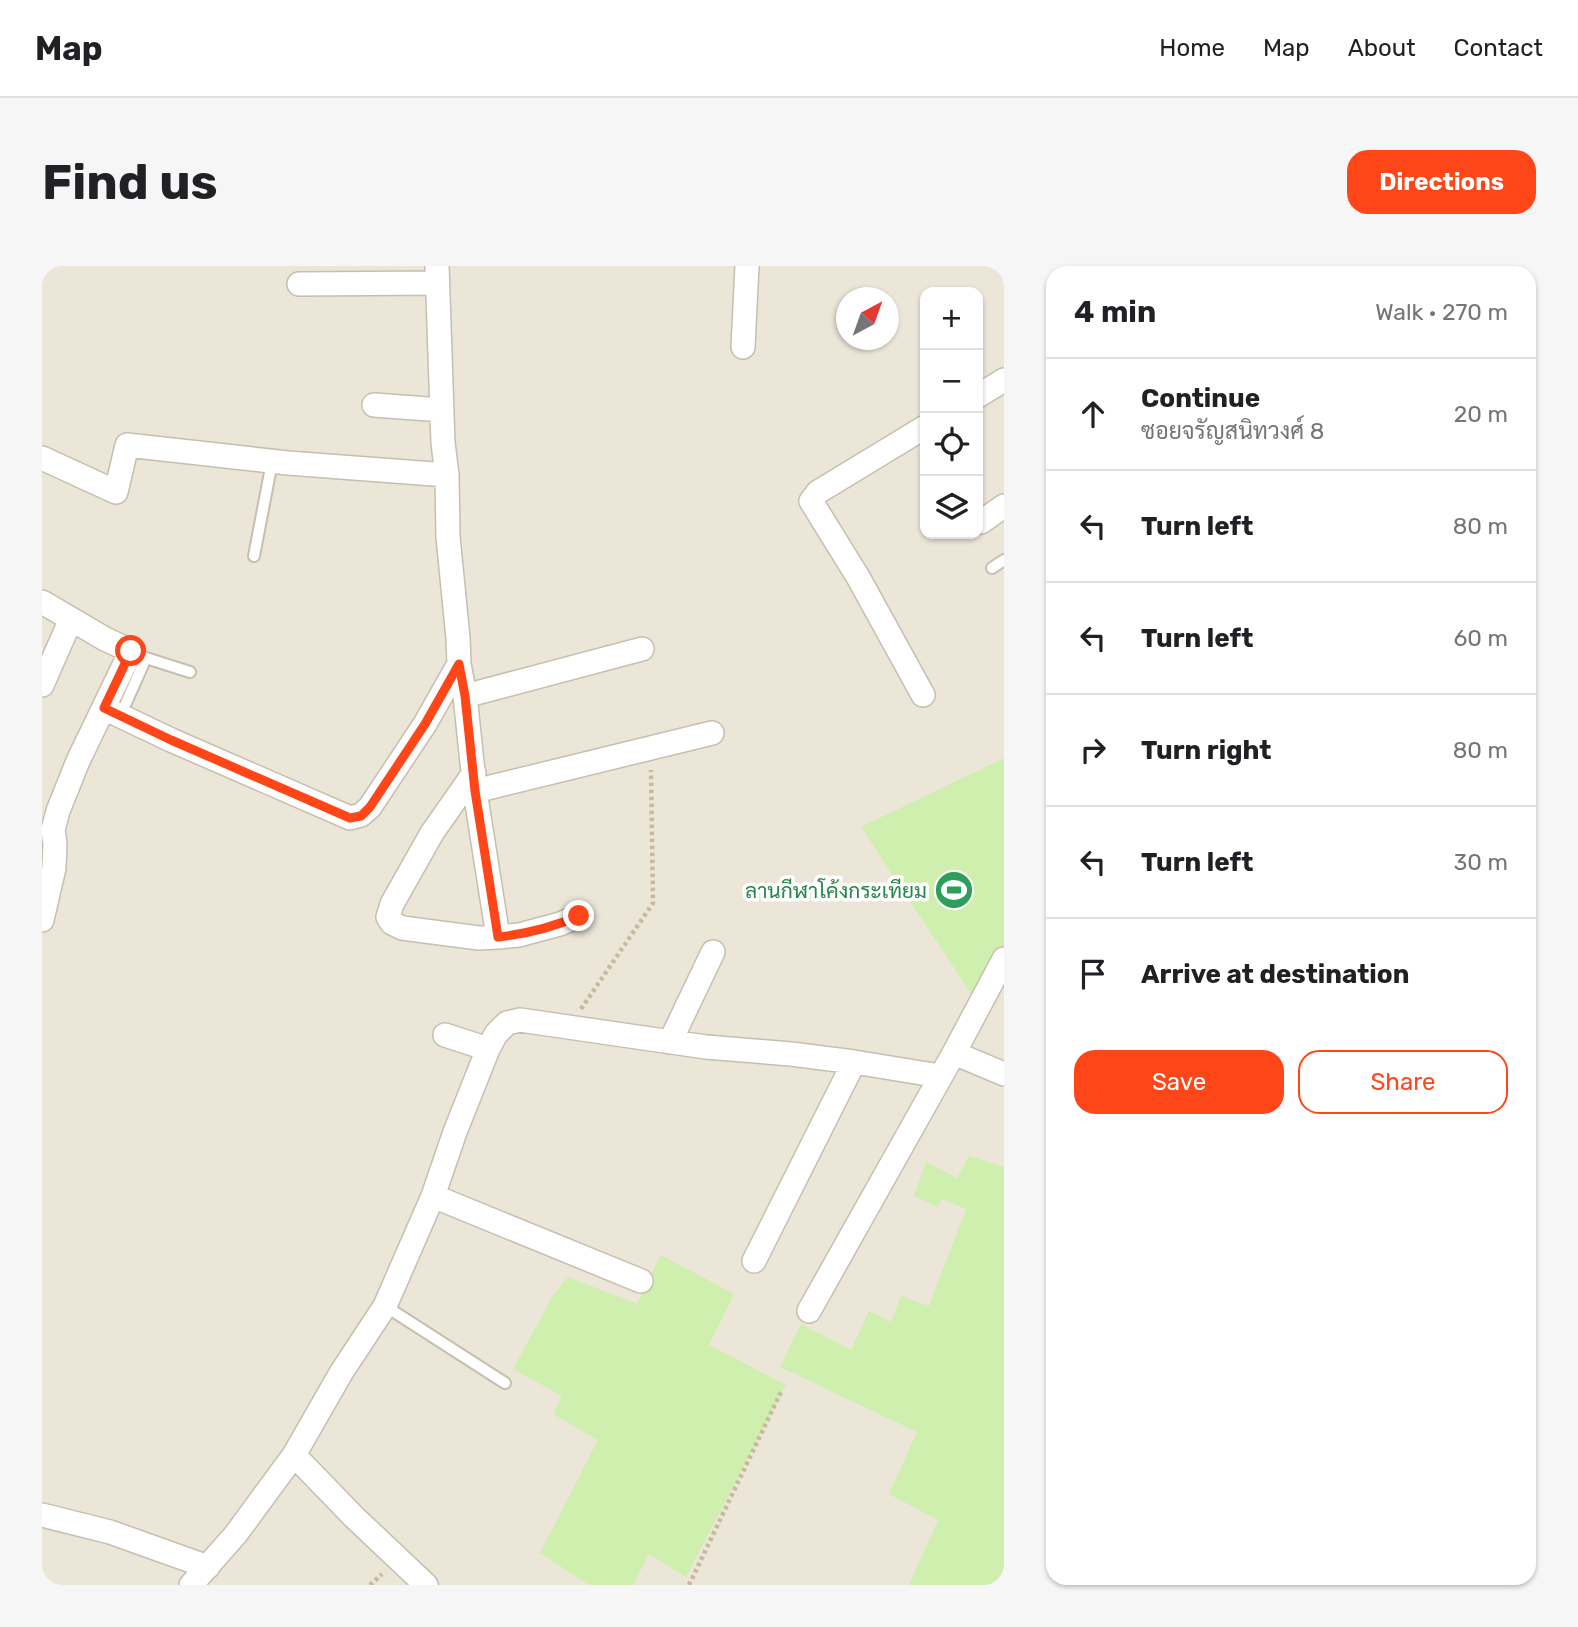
<!DOCTYPE html>
<html lang="en">
<head>
<meta charset="utf-8">
<style>
	body { margin:0; font-family:Rubik,Sarabun,sans-serif; background:#f6f6f6; color:#202124 }
	.controls { position:absolute; right:21px; top:21px; display:grid; overflow:hidden; border-radius:14px; box-shadow:0 2px 5px #0004 }
	.controls button { width:63px; height:63px; display:grid; place-items:center; padding:0; border:0; border-bottom:2px solid #e0e0e0; background:#fff; color:#202124; font:35px sans-serif }
	.compass { position:absolute; left:794px; top:21px; width:63px; height:63px; border-radius:50%; background:#fff; box-shadow:0 2px 5px #0004; rotate:41deg }
	.stop { position:absolute; width:21px; height:21px; margin:-16px; border:5px solid #ff4618; border-radius:50%; background:#fff }
	.stop.end { background:#ff4618; border-color:#fff; box-shadow:0 2px 7px #0008 }
	.list { margin:0; padding:0; list-style:none }
	h2 { display:flex; justify-content:space-between; align-items:center; height:91px; margin:0; padding:0 28px; font-size:30px }
	h2 small { font-size:23px; font-weight:400; color:#757577 }
	.list li { display:grid; grid-template-columns:46px 1fr auto; gap:21px; align-items:center; box-sizing:border-box; height:112px; padding:0 28px; border-top:2px solid #e0e0e0 }
	.list b { display:block; font-size:26px; white-space:nowrap }
	.list p { margin:0; font-size:23px; white-space:nowrap; color:#757577 }
	.list em { font-size:23px; font-style:normal; color:#757577 }
	.actions { display:flex; gap:14px; padding:21px 28px }
	.actions a { flex:1; padding:16px 0; border:2px solid #ff4618; border-radius:21px; text-align:center; font-size:24px; color:#ff4618 }
	.actions .main { background:#ff4618; color:#fff }
	.icon { flex:none; width:38px; height:38px; fill:none; stroke:currentColor; stroke-width:2; stroke-linecap:round; stroke-linejoin:round }
	.map { position:relative; flex:none; width:962px; height:1319px; overflow:hidden; border-radius:21px }
	header { display:flex; align-items:center; gap:42px; box-sizing:border-box; height:98px; padding:0 35px; background:#fff; border-bottom:2px solid #e0e0e0 }
	header strong { font-size:33px }
	nav { display:flex; gap:38px; margin-inline-start:auto; font-size:24px }
	.intro { display:flex; align-items:center; justify-content:space-between; box-sizing:border-box; height:168px; padding:0 42px }
	h1 { margin:0; font-size:49px }
	.button { padding:18px 32px; border-radius:21px; background:#ff4618; color:#fff; font-size:24px; font-weight:700 }
	main { display:flex; gap:42px; padding:0 42px }
	aside { flex:1; background:#fff; border-radius:21px; box-shadow:0 2px 5px #0004 }
	.map>svg:first-child { display:block }
	.residential { fill:#ebe6d7; fill-rule:evenodd }
	.green { fill:#ceefae }
	.lines { fill:none; stroke-linecap:round; stroke-linejoin:round }
	.service-casing { stroke:#c6bfad; stroke-width:14 }
	.minor-casing { stroke:#c6bfad; stroke-width:26 }
	.path { stroke:#c7b99a; stroke-width:4.5; stroke-dasharray:3.5 3.5; stroke-linecap:butt }
	.service { stroke:#fff; stroke-width:10 }
	.minor { stroke:#fff; stroke-width:23 }
	.route { stroke:#ff4618; stroke-width:9 }
	.labels { text-anchor:middle; dominant-baseline:central; stroke-width:7; stroke-linejoin:round; paint-order:stroke }
	.leisure-label { font-size:21px; fill:#27864d; stroke:#fff; text-anchor:end }
</style>
</head>
<body>
<header>
<strong>Map</strong>
<nav><a>Home</a><a>Map</a><a>About</a><a>Contact</a></nav>
</header>
<div class="intro"><h1>Find us</h1><a class="button">Directions</a></div>
<main>
<div class="map">
<svg width="962" height="1319" viewBox="0 0 962 1319">
	<rect width="100%" height="100%" fill="#f6f3e9"/>
	<path class="residential" d="M 0,0 L 962,0 L 962,1319 L 0,1319 ZM 883,26 L 936,26 L 936,268 L 883,268 ZM 804,32 L 846,32 L 846,74 L 804,74 Z"/>
	<path class="green" d="M 962,492 L 962,688 L 934,735 L 819,561 Z
		M 927,890 L 962,901 L 962,1319 L 867,1319 L 896,1254 L 847,1228 L 875,1166 L 738,1101 L 759,1058 L 809,1084 L 827,1045 L 849,1056 L 859,1030 L 887,1040 L 924,943 L 900,933 L 895,941 L 872,930 L 884,896 L 915,912 Z
		M 619,989 L 692,1028 L 667,1079 L 744,1119 L 644,1311 L 607,1288 L 591,1319 L 547,1319 L 498,1287 L 556,1174 L 511,1148 L 520,1130 L 471,1103 L 512,1028 L 526,1011 L 595,1038 Z"/>
	<g class="lines">
		<g class="service-casing">
			<path id="service" d="M 212,290 L 230,196
				M 950,302 L 962,294
				M 89,385 L 104,392 L 148,406
				M 84,437 L 104,392
				M 343,1040 L 463,1117"/>
		</g>
		<g class="minor-casing">
			<path id="minor" d="M 395,0 L 401,177 L 405,209 L 406,271 L 416,372 L 417,398 L 423,430 L 433,525 L 456,671
				M 257,18 L 395,17
				M 701,81 L 705,0
				M 936,130 L 962,114
				M 332,139 L 400,144
				M 0,192 L 74,226 L 85,179 L 246,197 L 405,209
				M 939,256 L 962,240
				M 0,336 L 63,373 L 89,385 L 36,495 L 16,545 L 11,564 L 13,578 L 12,602 L 0,654
				M 0,419 L 29,353
				M 881,429 L 816,311 L 769,235 L 776,226 L 883,161
				M 423,430 L 600,383
				M 62,442 L 129,474 L 308,552 L 319,549 L 328,541 L 383,458 L 417,398
				M 432,507 L 390,567 L 350,638 L 346,651 L 350,657 L 360,662 L 437,672 L 456,671 L 477,669 L 518,658 L 537,650
				M 433,525 L 670,467
				M 403,769 L 446,783
				M 628,776 L 671,686
				M 912,787 L 962,808
				M 391,930 L 599,1015
				M 712,995 L 812,796
				M 767,1045 L 912,787 L 962,693
				M 252,1189 L 312,1251 L 384,1319
				M 0,1249 L 68,1266 L 166,1301
				M 149,1319 L 194,1268 L 252,1189 L 299,1107 L 343,1040 L 391,930 L 413,866 L 446,783 L 454,768 L 465,757 L 478,754 L 664,781 L 749,788 L 812,796 L 898,810"/>
		</g>
		<path class="path" d="M 539,743 L 611,637 L 609,504
			M 328,1319 L 340,1308
			M 647,1319 L 739,1126"/>
		<use href="#service" class="service"/>
		<use href="#minor" class="minor"/>
	</g>
	<g class="lines">
		<path class="route" d="M 89,385 L 62,442 L 129,474 L 308,552 L 319,550 L 328,541 L 383,458 L 417,398 L 423,430 L 433,525 L 456,671 C 484,668 511,661 537,650"/>
	</g>
	<defs>
		<g id="stadium-disc" transform="scale(2.0125)"><circle r="9.5" fill="#2e9e5b" stroke="#fff"/><path d="M0-5a6.5 5 0 1 0 0 10a6.5 5 0 1 0 0-10ZM-3.5-1.8h7v3.6h-7Z" fill="#fff"/></g>
	</defs>
	<g fill-rule="evenodd">
		<use href="#stadium-disc" x="912" y="624"/>
	</g>
	<g class="labels">
		<g class="leisure-label">
			<text x="885" y="624">ลานกีฬาโค้งกระเทียม</text>
		</g>
	</g>
</svg>
<div class="controls">
<button>+</button>
<button>−</button>
<button><svg class="icon" aria-label="locate" viewBox="0 0 24 24"><circle cx="12" cy="12" r="6"/><path d="M12 2v4M12 18v4M2 12h4M18 12h4"/></svg></button>
<button><svg class="icon" aria-label="layers" viewBox="0 0 24 24"><path d="M12 4l9 5-9 5-9-5zM3 14l9 5 9-5"/></svg></button>
</div>
<svg class="compass" viewBox="-18 -18 36 36"><path d="M0-13l5 13h-10z" fill="#e53935"/><path d="M0 13l5-13h-10z" fill="#757577"/></svg>
<div class="stop" style="left:89px;top:385px"></div>
<div class="stop end" style="left:537px;top:650px"></div>
</div>
<aside>
<h2>4 min<small>Walk · 270 m</small></h2>
<ul class="list">
<li><svg class="icon" aria-label="ahead" viewBox="0 0 24 24"><path d="M12 20V5M6 11l6-6 6 6"/></svg><div><b>Continue</b><p>ซอยจรัญสนิทวงศ์ 8</p></div><em>20 m</em></li>
<li><svg class="icon" aria-label="left" viewBox="0 0 24 24"><path d="M17 20v-9H6M10 6l-5 5 5 5"/></svg><div><b>Turn left</b></div><em>80 m</em></li>
<li><svg class="icon" aria-label="left" viewBox="0 0 24 24"><path d="M17 20v-9H6M10 6l-5 5 5 5"/></svg><div><b>Turn left</b></div><em>60 m</em></li>
<li><svg class="icon" aria-label="right" viewBox="0 0 24 24"><path d="M7 20v-9h11M14 6l5 5-5 5"/></svg><div><b>Turn right</b></div><em>80 m</em></li>
<li><svg class="icon" aria-label="left" viewBox="0 0 24 24"><path d="M17 20v-9H6M10 6l-5 5 5 5"/></svg><div><b>Turn left</b></div><em>30 m</em></li>
<li><svg class="icon" aria-label="arrive" viewBox="0 0 24 24"><path d="M6 21V4h12l-3 4 3 4H6"/></svg><div><b>Arrive at destination</b></div></li>
</ul>
<div class="actions"><a class="main">Save</a><a>Share</a></div>
</aside>
</main>
</body>
</html>
